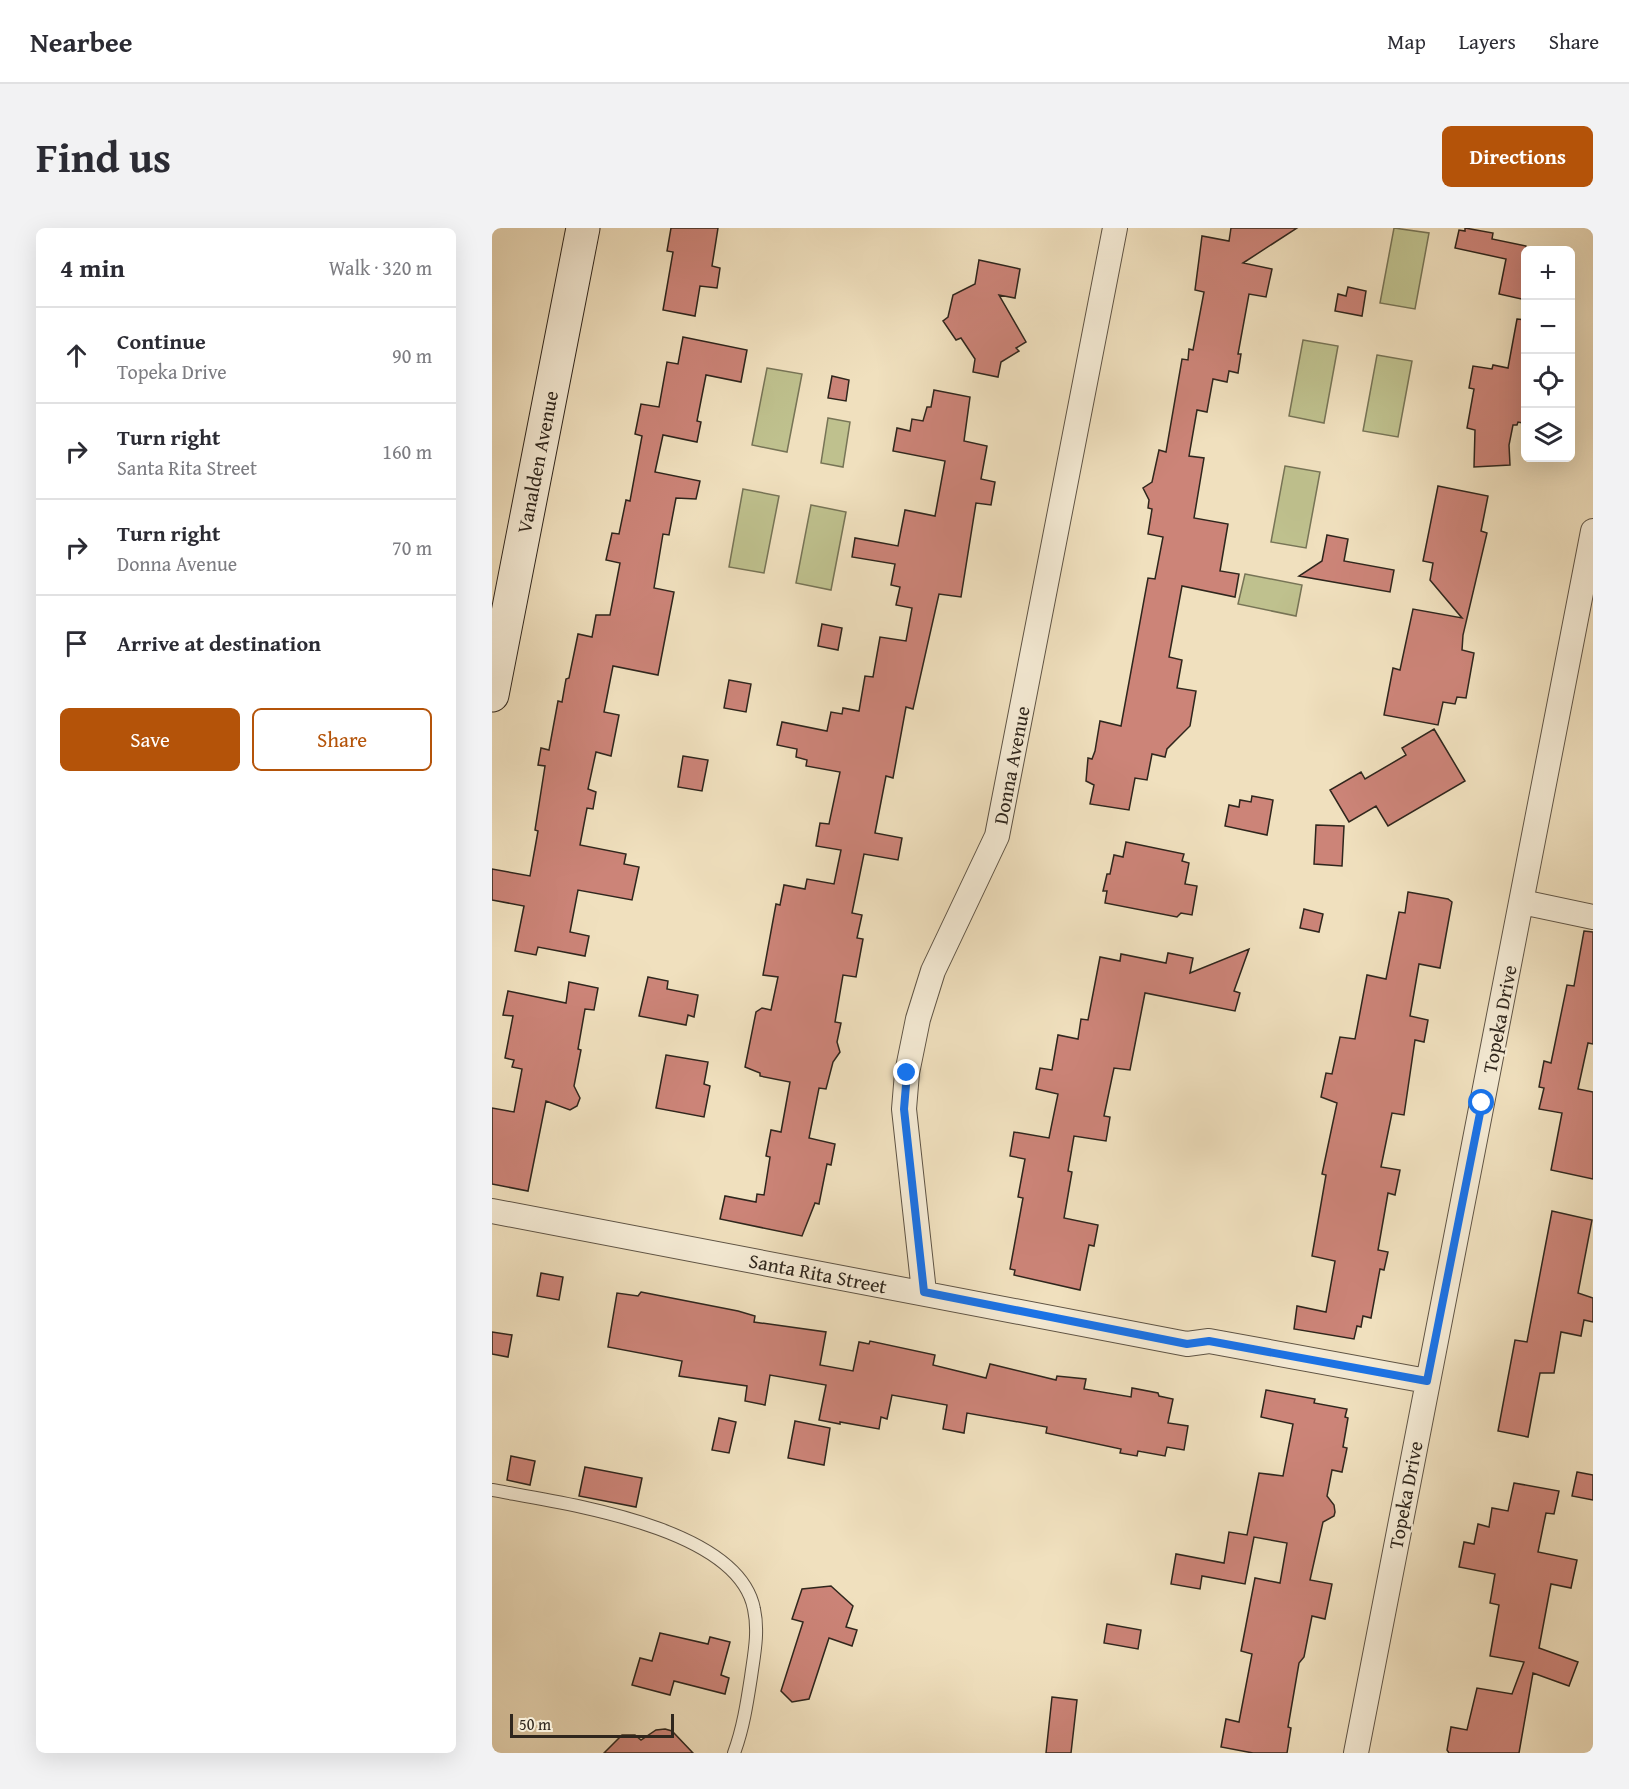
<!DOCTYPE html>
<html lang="en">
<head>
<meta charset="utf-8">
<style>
	body { margin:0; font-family:"Gentium Book Plus",serif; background:#f2f2f3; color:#2b2b33 }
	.controls { position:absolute; right:18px; top:18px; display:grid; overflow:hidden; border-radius:9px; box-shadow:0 6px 24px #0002 }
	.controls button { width:54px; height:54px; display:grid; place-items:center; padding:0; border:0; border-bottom:2px solid #e1e1e2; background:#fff; color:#2b2b33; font:30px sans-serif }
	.scale { position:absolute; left:18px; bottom:15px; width:164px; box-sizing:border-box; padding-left:6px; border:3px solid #2f261d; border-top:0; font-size:16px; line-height:21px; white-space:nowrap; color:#2f261d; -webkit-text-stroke:4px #f5ebd5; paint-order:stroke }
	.stop { position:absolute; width:18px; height:18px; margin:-14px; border:4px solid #1a73e8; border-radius:50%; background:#fff }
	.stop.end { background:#1a73e8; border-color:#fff; box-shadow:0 2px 6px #0008 }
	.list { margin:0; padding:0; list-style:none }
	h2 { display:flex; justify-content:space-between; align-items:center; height:78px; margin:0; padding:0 24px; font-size:26px }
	h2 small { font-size:20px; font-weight:400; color:#7c7c81 }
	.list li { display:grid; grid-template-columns:39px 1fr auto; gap:18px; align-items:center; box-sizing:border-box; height:96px; padding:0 24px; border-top:2px solid #e1e1e2 }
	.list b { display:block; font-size:22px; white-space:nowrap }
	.list p { margin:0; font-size:20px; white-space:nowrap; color:#7c7c81 }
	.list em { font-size:20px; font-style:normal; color:#7c7c81 }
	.actions { display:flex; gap:12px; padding:18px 24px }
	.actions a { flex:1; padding:14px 0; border:2px solid #b45309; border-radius:9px; text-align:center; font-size:21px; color:#b45309 }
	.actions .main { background:#b45309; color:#fff }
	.icon { flex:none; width:33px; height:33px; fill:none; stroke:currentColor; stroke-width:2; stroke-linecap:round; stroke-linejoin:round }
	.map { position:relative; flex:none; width:1101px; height:1525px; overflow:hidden; border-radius:9px }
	header { display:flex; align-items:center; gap:36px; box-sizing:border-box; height:84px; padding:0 30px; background:#fff; border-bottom:2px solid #e1e1e2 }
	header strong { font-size:28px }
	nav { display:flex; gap:33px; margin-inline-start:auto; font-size:21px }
	.intro { display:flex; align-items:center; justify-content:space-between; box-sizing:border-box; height:144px; padding:0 36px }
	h1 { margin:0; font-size:42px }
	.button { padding:15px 27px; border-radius:9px; background:#b45309; color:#fff; font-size:21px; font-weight:700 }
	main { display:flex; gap:36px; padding:0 36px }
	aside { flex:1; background:#fff; border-radius:9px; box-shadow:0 6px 24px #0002 }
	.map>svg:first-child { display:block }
	.green { fill:#bfc18e; stroke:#777456; stroke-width:1.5 }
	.building { fill:#cc8478; stroke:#2f261d; stroke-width:1.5 }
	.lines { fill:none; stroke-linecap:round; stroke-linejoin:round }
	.service-casing { stroke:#5f5445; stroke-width:14 }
	.minor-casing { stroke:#5f5445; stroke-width:26 }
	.secondary-casing { stroke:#2f261d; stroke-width:35 }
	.service { stroke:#f5ebd5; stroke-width:12 }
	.minor { stroke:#f5ebd5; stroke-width:24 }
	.secondary { stroke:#f5ebd5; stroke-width:33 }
	.route { stroke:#1a73e8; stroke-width:8 }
	.labels { text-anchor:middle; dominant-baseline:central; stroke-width:4.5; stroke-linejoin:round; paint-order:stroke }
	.street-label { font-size:20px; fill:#2f261d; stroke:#f5ebd5 }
</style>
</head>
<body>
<header>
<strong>Nearbee</strong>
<nav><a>Map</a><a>Layers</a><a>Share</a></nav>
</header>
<div class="intro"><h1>Find us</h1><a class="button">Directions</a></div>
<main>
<aside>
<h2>4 min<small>Walk · 320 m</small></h2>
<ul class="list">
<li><svg class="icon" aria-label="ahead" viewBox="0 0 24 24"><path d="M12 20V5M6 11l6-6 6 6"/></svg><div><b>Continue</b><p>Topeka Drive</p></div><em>90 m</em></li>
<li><svg class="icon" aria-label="right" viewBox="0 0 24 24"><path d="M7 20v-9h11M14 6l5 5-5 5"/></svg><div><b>Turn right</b><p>Santa Rita Street</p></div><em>160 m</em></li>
<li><svg class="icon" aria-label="right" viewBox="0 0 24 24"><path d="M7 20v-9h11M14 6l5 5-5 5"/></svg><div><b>Turn right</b><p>Donna Avenue</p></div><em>70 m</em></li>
<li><svg class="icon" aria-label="arrive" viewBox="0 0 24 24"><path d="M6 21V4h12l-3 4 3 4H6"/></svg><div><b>Arrive at destination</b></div></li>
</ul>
<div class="actions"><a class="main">Save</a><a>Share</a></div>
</aside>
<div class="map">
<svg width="1101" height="1525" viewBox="0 0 1101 1525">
	<rect width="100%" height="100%" fill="#f0e0be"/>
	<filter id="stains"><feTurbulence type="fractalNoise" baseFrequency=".00333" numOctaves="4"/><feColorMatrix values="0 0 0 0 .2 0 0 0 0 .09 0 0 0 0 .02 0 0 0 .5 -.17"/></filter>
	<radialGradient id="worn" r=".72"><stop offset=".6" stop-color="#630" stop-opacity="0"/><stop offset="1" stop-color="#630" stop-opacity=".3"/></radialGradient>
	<path class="green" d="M 902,0 L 937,5 L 923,81 L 888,75 Z
		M 811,112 L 846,118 L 832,195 L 797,188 Z
		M 885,127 L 920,133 L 906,209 L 871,203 Z
		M 275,140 L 310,146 L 295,224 L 260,217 Z
		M 336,190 L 358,194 L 351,239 L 329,235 Z
		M 793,238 L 828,244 L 814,320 L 779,314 Z
		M 251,261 L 287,268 L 272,345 L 237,339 Z
		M 319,277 L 354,284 L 339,362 L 304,355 Z
		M 753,346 L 810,357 L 804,388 L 746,376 Z"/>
	<path class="building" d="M 179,0 L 226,0 L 220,38 L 228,40 L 225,60 L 208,58 L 203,88 L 171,82 L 181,24 L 175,23 Z
		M 739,0 L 805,0 L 751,35 L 780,41 L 774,69 L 757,66 L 746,126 L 749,126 L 746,145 L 737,143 L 735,154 L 721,151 L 715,184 L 705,182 L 697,228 L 712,230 L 702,290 L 736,296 L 728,343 L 747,346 L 743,369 L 690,358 L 677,429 L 690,432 L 685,460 L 704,463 L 698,498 L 675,521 L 673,529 L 660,526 L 655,552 L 643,550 L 637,582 L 598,576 L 602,557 L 594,553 L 596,530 L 600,531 L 603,523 L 608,493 L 629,498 L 656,350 L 663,351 L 671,309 L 656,306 L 660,281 L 656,280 L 657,272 L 651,260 L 660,254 L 667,222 L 674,224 L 690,131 L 696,132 L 697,121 L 701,122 L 712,64 L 703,62 L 710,8 L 737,13 Z
		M 973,0 L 1001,5 L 1000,11 L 1034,18 L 1034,72 L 1007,66 L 1014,31 L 963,20 L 967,2 L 973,3 Z
		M 487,32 L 528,41 L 523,70 L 507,67 L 534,114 L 524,120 L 527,123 L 509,134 L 506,149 L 481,144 L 483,131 L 469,110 L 464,112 L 451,93 L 456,89 L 461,67 L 483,56 Z
		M 856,59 L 874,63 L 870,88 L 843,83 L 846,66 L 854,68 Z
		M 1025,91 L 1034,92 L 1031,195 L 1026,194 L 1025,197 L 1021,197 L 1017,217 L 1018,237 L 982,239 L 983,202 L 975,200 L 982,161 L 977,160 L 981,138 L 1000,141 L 1001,137 L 1016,140 Z
		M 191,109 L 255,122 L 249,154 L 214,147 L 205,193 L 209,194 L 205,214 L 171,207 L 163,244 L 208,253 L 204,271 L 184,270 L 177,307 L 171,306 L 162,360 L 182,364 L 166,447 L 121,438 L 112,484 L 127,487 L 119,528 L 104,524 L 96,561 L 104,564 L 101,581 L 95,580 L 88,617 L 134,626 L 132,636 L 147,639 L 140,672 L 86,662 L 78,704 L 97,708 L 93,728 L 46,719 L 44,727 L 23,723 L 32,678 L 0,672 L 0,641 L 38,648 L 46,603 L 43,602 L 53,538 L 46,537 L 49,520 L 57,522 L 66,473 L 70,474 L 74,451 L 77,450 L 86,406 L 100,409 L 104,387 L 118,387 L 128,335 L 114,332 L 120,305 L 127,306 L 134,272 L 138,273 L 150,208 L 143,206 L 149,176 L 167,179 L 175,134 L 186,136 Z
		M 340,148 L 357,152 L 354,173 L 336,170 Z
		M 442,162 L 478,169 L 472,213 L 495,218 L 489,251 L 503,254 L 499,277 L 484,275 L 469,369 L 447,366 L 421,481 L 414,479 L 401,550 L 394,548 L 383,605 L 410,610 L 406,632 L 372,626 L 360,685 L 370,687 L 365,710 L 371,711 L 364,749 L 351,747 L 343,794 L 349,795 L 345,814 L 348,824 L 341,834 L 334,861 L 327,860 L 317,910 L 343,916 L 339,937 L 335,936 L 327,976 L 323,975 L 310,1008 L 228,991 L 233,968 L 264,974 L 265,966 L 272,967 L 278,929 L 274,928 L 279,902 L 289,904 L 298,854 L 268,848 L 268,845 L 253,839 L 264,784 L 270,780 L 279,782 L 286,749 L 271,747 L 284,676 L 288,677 L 292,657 L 313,661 L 315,651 L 342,656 L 349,622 L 324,618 L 328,595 L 337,596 L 348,544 L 314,538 L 315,532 L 304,529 L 305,521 L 285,517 L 290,494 L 335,503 L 339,484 L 350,486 L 351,480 L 367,483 L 373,448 L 381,449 L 388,409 L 414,413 L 420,380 L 404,377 L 408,359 L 399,357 L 403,336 L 360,329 L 363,310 L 406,318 L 413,282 L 443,288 L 453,233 L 401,223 L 405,200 L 418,203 L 420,191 L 431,193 L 435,179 L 439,179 Z
		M 946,258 L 996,268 L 989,303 L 995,305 L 971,407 L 970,422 L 982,425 L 974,470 L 965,469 L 963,476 L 951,474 L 946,497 L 892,487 L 901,440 L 908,442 L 921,381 L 970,390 L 938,352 L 941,335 L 931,333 Z
		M 835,307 L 856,311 L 852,333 L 902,342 L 898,364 L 807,348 L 830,333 Z
		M 330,396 L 350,400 L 346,422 L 326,418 Z
		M 237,452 L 259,456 L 254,484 L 232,480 Z
		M 942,501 L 973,553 L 896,598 L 884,578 L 857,594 L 838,562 L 869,544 L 873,551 L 914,527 L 910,520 Z
		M 191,528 L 216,532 L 210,563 L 186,559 Z
		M 760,568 L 781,572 L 775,607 L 733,598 L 737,577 L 747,579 L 748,572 L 759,574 Z
		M 824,597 L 852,598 L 850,638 L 822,636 Z
		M 634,614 L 692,626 L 690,633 L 697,635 L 693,656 L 705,658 L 700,687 L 689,685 L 685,689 L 613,675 L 615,663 L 611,663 L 615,646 L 618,646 L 622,627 L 631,629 Z
		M 916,664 L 956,671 L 960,674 L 948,740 L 927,736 L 918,788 L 936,792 L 932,814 L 923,812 L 912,887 L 900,885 L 889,939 L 908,942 L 903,967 L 896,965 L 886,1022 L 896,1024 L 892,1042 L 888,1041 L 879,1090 L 871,1088 L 869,1099 L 865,1098 L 862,1111 L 802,1101 L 805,1078 L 834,1084 L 843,1033 L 820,1028 L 834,947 L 830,946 L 845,875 L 829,869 L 834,845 L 840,846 L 848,809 L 863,811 L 875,747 L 894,751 L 907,684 L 913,685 Z
		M 812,681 L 831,686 L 827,704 L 808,700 Z
		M 1092,703 L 1101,704 L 1101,816 L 1096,815 L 1086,861 L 1101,864 L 1101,951 L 1059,942 L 1070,885 L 1047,881 L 1052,860 L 1047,859 L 1052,833 L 1059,835 L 1075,757 L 1082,758 Z
		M 757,721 L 742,763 L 748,765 L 743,783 L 653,765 L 638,842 L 622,840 L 612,888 L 618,889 L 614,913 L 582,908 L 576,943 L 580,944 L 572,990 L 606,997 L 602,1018 L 597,1017 L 588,1062 L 522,1047 L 523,1042 L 518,1041 L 531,970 L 526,969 L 533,931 L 518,928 L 522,904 L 557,910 L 566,866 L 544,861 L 548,840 L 560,842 L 566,807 L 586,811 L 589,791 L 596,792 L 608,729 L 628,733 L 629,726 L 674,735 L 676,725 L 701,730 L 698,745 Z
		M 156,749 L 176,753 L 175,761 L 206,767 L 202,789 L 196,787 L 194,797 L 147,788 Z
		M 77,754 L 106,760 L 102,782 L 93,781 L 86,821 L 89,822 L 82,858 L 88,870 L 85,878 L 78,882 L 54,873 L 36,963 L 0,956 L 0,880 L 22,884 L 30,841 L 20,839 L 22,832 L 13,830 L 21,788 L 11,787 L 16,763 L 74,775 Z
		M 174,827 L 216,834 L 212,856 L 218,858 L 212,889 L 164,880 Z
		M 1060,983 L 1100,992 L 1086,1065 L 1101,1070 L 1101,1094 L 1092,1092 L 1089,1108 L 1069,1104 L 1062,1145 L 1048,1145 L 1036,1209 L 1006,1203 L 1023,1112 L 1035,1114 Z
		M 49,1045 L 71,1049 L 67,1072 L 45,1068 Z
		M 149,1064 L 246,1083 L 263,1088 L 262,1094 L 334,1104 L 328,1137 L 361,1143 L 367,1114 L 377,1116 L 378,1113 L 443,1127 L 441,1137 L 494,1150 L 498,1136 L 564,1152 L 565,1148 L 594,1151 L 592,1161 L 639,1169 L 640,1160 L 666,1165 L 667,1168 L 681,1171 L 676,1195 L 696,1198 L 692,1222 L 675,1219 L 673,1228 L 646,1223 L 645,1228 L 628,1225 L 629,1221 L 554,1205 L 555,1199 L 475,1185 L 472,1205 L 451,1201 L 455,1177 L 400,1167 L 395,1191 L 389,1189 L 387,1201 L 348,1194 L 348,1196 L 327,1192 L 334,1157 L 278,1147 L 273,1177 L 253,1173 L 255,1158 L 187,1148 L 190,1133 L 116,1119 L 125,1065 L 146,1068 Z
		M 0,1104 L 20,1107 L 16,1129 L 0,1126 Z
		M 774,1162 L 823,1171 L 822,1175 L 855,1181 L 853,1189 L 856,1190 L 851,1219 L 855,1220 L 850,1244 L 840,1242 L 835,1268 L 842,1277 L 843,1284 L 842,1288 L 831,1294 L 818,1352 L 840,1356 L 833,1391 L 820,1388 L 812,1429 L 807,1435 L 796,1499 L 799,1500 L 795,1525 L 761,1525 L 729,1519 L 734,1491 L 747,1494 L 760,1426 L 749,1423 L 763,1350 L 788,1355 L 795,1315 L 762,1309 L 753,1356 L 710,1348 L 708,1361 L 679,1356 L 684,1326 L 732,1335 L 737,1304 L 755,1307 L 767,1245 L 791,1248 L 801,1196 L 769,1189 Z
		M 227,1190 L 244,1194 L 237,1225 L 220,1222 Z
		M 303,1193 L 338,1200 L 332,1237 L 296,1230 Z
		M 19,1228 L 43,1233 L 38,1257 L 15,1252 Z
		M 93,1239 L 150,1250 L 144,1279 L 87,1268 Z
		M 1085,1244 L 1101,1247 L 1101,1272 L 1080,1268 Z
		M 1022,1255 L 1067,1263 L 1062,1286 L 1054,1285 L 1046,1324 L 1085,1332 L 1079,1360 L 1059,1356 L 1047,1420 L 1086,1434 L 1077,1458 L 1041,1445 L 1027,1525 L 957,1525 L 955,1522 L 959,1499 L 975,1502 L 985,1460 L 1020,1466 L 1032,1434 L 998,1428 L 1007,1377 L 998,1375 L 1003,1346 L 967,1339 L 972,1314 L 982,1316 L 986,1296 L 997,1299 L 1000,1280 L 1016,1283 Z
		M 339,1358 L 361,1378 L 354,1399 L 365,1402 L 360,1418 L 337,1410 L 317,1471 L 300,1474 L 289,1463 L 311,1394 L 300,1391 L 310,1361 Z
		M 615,1396 L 649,1402 L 646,1421 L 612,1415 Z
		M 168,1405 L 216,1416 L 218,1409 L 238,1414 L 229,1447 L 237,1450 L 233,1466 L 182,1453 L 178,1467 L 140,1457 L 148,1430 L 160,1433 Z
		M 560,1469 L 585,1472 L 579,1525 L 554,1525 Z
		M 173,1501 L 180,1503 L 201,1525 L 112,1525 L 130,1507 L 143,1507 L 149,1512 L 164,1502 Z"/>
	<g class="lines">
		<g class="service-casing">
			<path id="service" d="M 0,1262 C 69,1275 246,1298 262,1381 C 267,1404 262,1427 259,1449 C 255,1475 251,1501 242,1525"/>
		</g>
		<g class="minor-casing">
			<path id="minor" d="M 1030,674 L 1101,689
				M 0,983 L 695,1116 L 717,1113 L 935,1153
				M 432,1064 L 412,881 L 415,845 L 426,791 L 441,743 L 505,608 L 623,0
				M 864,1525 L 1101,303"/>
		</g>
		<g class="secondary-casing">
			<path id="secondary" d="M 0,467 L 91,0"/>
		</g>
		<use href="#service" class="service"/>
		<use href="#minor" class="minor"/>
		<use href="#secondary" class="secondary"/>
	</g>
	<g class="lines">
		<path class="route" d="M 415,845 L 412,881 L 432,1064 L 695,1116 L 717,1113 L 935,1153 L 990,875"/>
	</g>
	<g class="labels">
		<g class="street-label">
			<text transform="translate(45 234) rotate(-79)">Vanalden Avenue</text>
			<text transform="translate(519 537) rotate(-79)">Donna Avenue</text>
			<text transform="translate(1007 791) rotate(-79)">Topeka Drive</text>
			<text transform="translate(326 1045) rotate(11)">Santa Rita Street</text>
			<text transform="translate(913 1267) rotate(-79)">Topeka Drive</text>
		</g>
	</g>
	<rect width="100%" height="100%" filter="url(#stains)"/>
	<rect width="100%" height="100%" fill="url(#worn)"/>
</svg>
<div class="controls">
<button>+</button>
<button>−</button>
<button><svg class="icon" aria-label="locate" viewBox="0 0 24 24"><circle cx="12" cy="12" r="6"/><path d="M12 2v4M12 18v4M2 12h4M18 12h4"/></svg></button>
<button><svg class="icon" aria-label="layers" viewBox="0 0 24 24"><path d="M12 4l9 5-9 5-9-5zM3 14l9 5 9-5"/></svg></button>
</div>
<div class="scale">50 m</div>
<div class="stop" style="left:990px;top:875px"></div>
<div class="stop end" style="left:415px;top:845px"></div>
</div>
</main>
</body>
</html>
